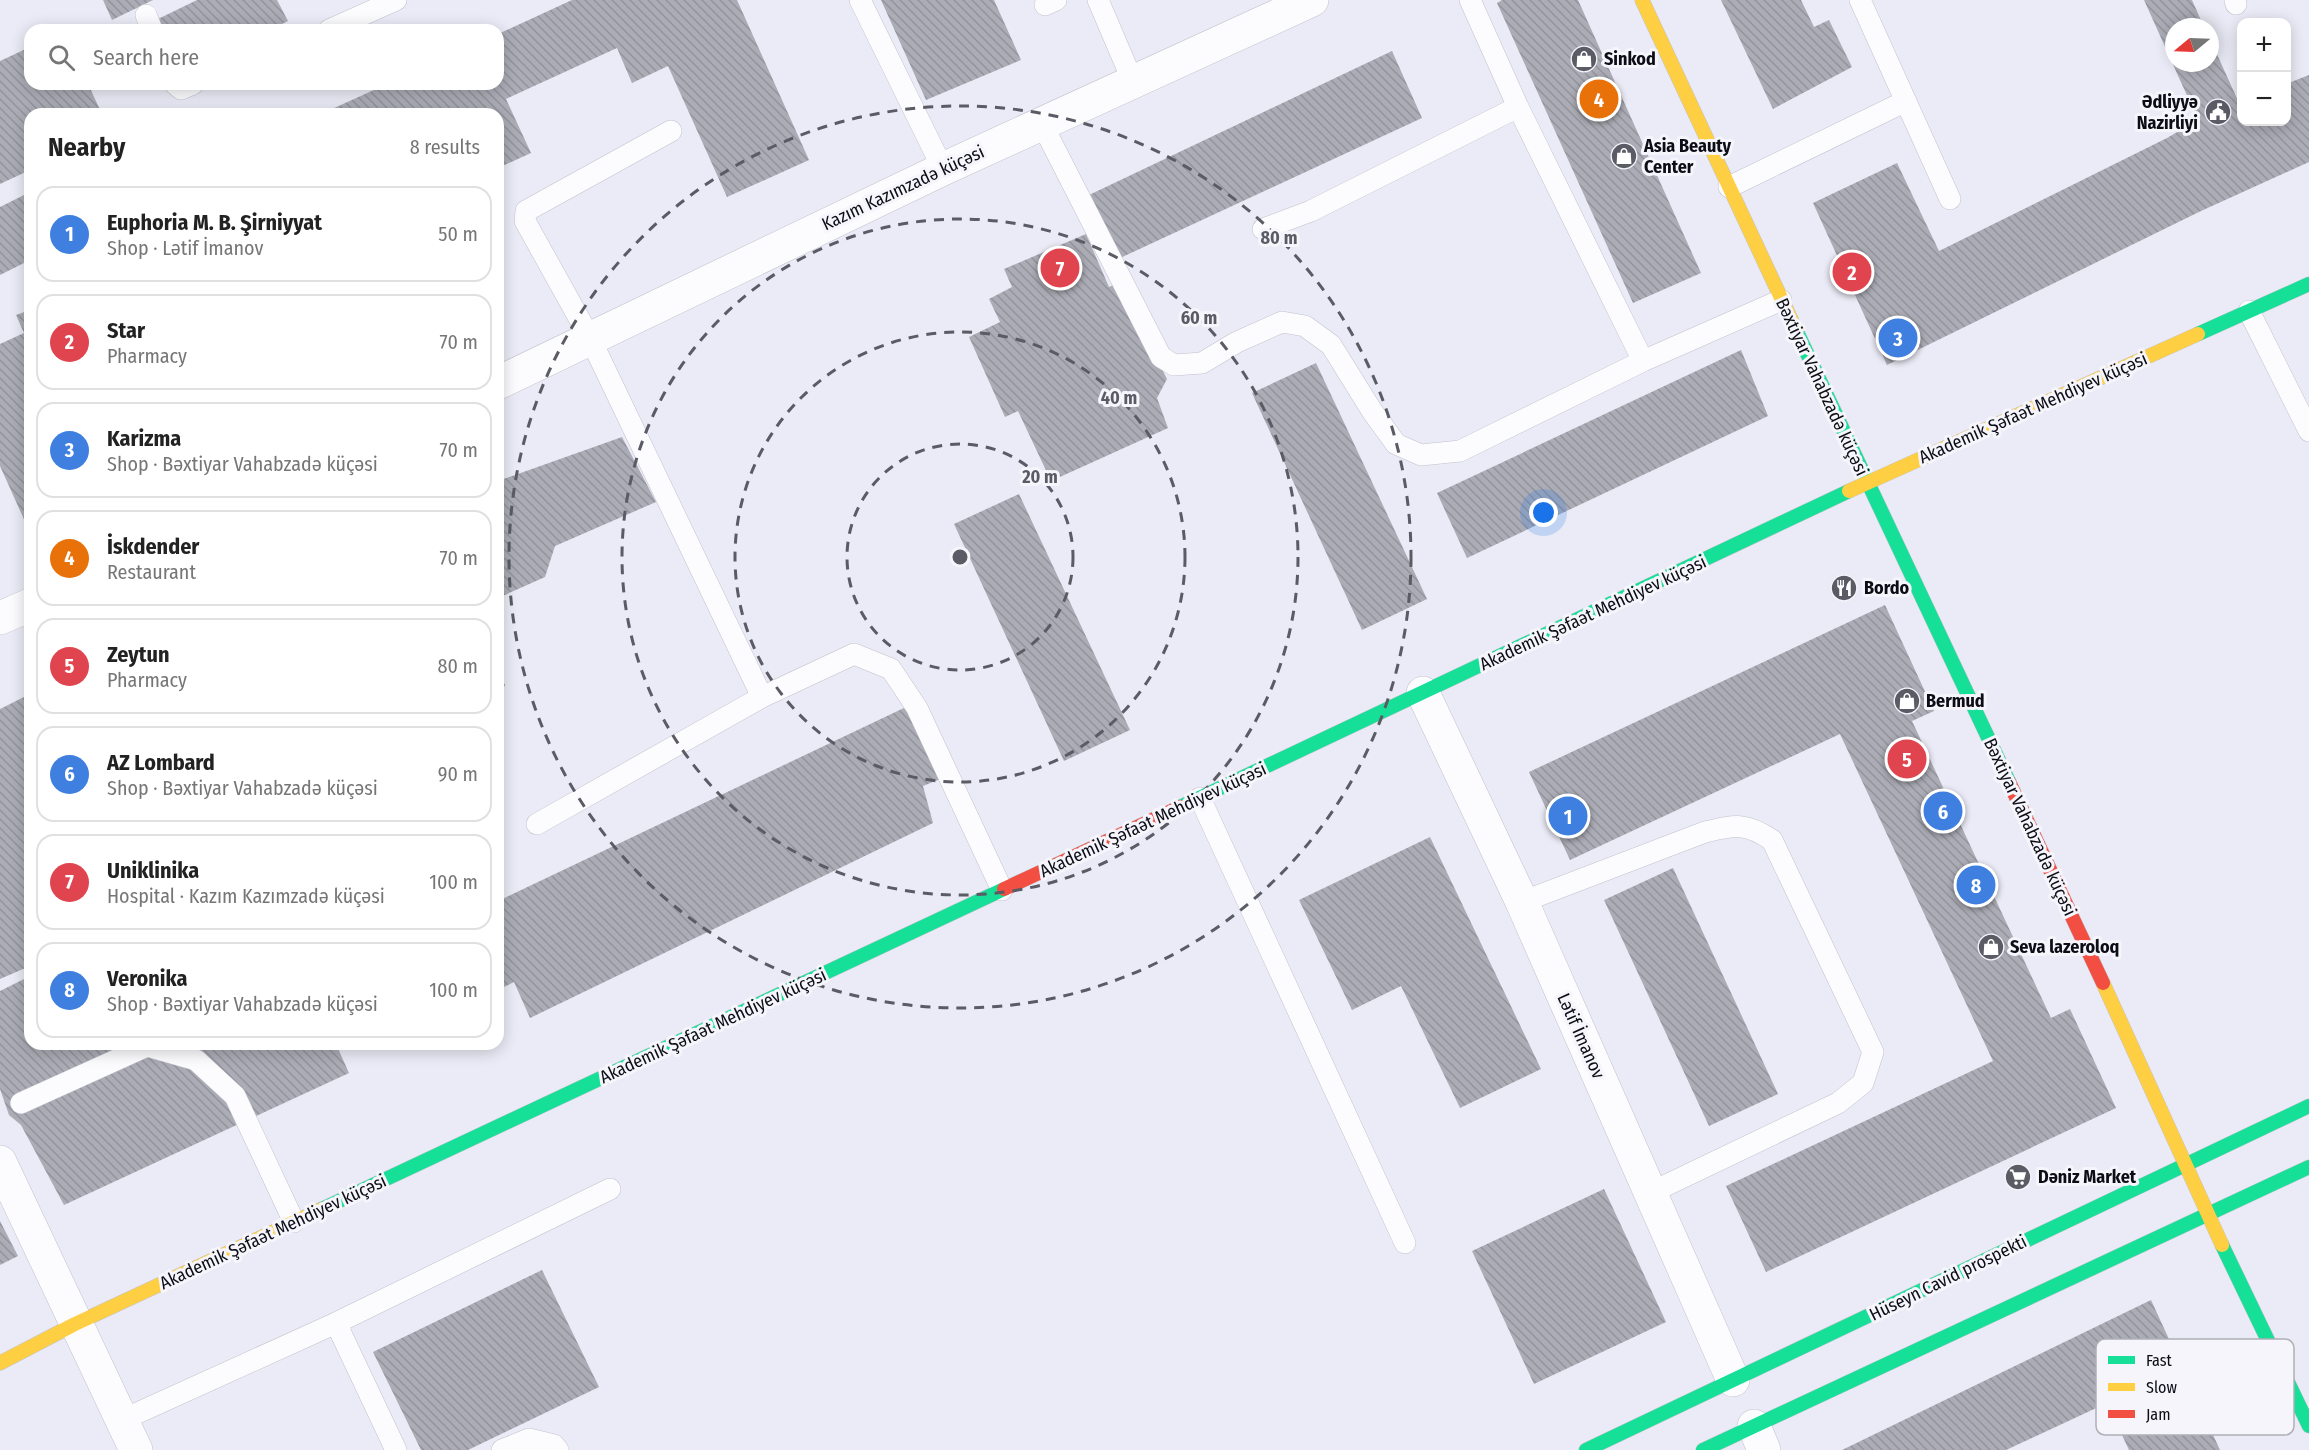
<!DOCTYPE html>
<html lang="en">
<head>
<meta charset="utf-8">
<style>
	body { margin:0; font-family:"Fira Sans Condensed",sans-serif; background:#f6f6f6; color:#222 }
	.controls { position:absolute; right:18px; top:18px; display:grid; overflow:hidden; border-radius:12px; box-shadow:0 3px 15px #0003 }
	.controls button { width:54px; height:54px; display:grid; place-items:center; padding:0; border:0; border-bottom:2px solid #e0e0e0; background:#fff; color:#222; font:30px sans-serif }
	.compass { position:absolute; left:2165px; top:18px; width:54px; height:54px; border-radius:50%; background:#fff; box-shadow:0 3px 15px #0003; rotate:251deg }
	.you { position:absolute; left:1544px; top:513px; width:21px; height:21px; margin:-15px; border:4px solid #fff; border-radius:50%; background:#1a73e8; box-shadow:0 0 0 9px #1a73e833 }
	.badge { display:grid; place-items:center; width:39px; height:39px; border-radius:50%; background:#5a5b64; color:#fff; font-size:20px; font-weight:700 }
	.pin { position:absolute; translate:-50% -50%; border:3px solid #fff; box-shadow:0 2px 6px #0006 }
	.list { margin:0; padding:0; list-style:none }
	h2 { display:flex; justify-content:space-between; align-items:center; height:78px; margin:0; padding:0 24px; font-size:26px }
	h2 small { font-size:20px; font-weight:400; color:#767676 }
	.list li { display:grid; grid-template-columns:39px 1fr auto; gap:18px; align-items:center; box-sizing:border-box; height:96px; margin:0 12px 12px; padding:0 12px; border:2px solid #e0e0e0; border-radius:18px }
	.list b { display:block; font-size:22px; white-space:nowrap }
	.list p { margin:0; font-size:20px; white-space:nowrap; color:#767676 }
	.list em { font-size:20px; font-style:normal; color:#767676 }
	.icon { flex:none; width:33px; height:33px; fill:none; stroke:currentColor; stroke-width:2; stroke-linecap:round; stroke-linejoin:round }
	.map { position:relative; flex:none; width:2309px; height:1450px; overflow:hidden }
	.search { position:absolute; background:#fff; box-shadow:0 3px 15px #0003; left:24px; top:24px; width:480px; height:66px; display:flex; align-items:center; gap:15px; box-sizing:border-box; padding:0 21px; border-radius:18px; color:#767676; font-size:22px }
	.panel { position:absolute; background:#fff; box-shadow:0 3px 15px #0003; left:24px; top:108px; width:480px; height:942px; border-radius:18px }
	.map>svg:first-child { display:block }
	.building { fill:url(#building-back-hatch) }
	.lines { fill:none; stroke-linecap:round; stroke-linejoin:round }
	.lane-casing { stroke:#c1c2cc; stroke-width:22 }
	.street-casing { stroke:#c1c2cc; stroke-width:34 }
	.fast-casing { stroke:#c1c2cc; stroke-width:15 }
	.slow-casing { stroke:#c1c2cc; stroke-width:15 }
	.jam-casing { stroke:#c1c2cc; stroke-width:15 }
	.lane { stroke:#fcfcfe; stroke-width:21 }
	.street { stroke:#fcfcfe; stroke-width:33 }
	.fast { stroke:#16e098; stroke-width:14 }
	.slow { stroke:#ffcf43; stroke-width:14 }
	.jam { stroke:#f24e42; stroke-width:14 }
	.ring { fill:none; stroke:#5a5b64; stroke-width:3; stroke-dasharray:10 8 }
	.labels { text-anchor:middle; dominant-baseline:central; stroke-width:6; stroke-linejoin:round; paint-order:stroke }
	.poi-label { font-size:18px; font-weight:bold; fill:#0c0d15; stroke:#f5f5fb; text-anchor:start }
	.street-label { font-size:18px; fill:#0c0d15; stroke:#f5f5fb }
	.key { fill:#f5f5fb; stroke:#afafb6; stroke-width:1.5 }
	.key-label { font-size:16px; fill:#0c0d15 }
	.centre { fill:#5a5b64; stroke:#f5f5fb; stroke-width:3 }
	.ring-label { font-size:18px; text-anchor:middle; font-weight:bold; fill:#5a5b64; stroke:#f5f5fb; stroke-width:6; stroke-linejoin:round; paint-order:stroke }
</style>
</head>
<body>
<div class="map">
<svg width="2309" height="1450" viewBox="0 0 2309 1450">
	<defs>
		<pattern id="building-back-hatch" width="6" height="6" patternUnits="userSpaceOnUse" patternTransform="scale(1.5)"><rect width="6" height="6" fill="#acacb6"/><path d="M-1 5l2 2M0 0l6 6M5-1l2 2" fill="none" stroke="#93939c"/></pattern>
	</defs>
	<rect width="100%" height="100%" fill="#eaebf6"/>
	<path class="building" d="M 103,0 L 153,0 L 112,20 Z
		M 197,0 L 277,0 L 288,21 L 270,30 L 164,30 L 158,19 Z
		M 572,0 L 737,0 L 809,160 L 727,197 L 668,66 L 632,83 L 617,48 L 506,99 L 531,153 L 498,168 L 498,114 L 321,114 L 387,84 L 498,84 L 498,34 Z
		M 881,0 L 994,0 L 1021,60 L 926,100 Z
		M 1502,0 L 1578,0 L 1701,273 L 1633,303 L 1497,3 Z
		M 1721,0 L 1801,0 L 1814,27 L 1829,20 L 1852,67 L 1773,109 Z
		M 2144,0 L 2192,0 L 2204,27 L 2174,27 L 2174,63 L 2210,63 L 2210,39 L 2240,105 L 2242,104 L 2242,122 L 2286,122 L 2286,84 L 2309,75 L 2309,162 L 2201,211 L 1887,365 L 1813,203 L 1897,163 L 1939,251 L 2167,138 L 2198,120 Z
		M 30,47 L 30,84 L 88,84 L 102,114 L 30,114 L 30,170 L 0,184 L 0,61 Z
		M 1392,51 L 1422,118 L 1118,259 L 1089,195 Z
		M 30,192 L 30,260 L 0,275 L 0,207 Z
		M 1086,234 L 1109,287 L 1118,283 L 1167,379 L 1157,398 L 1168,428 L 1051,481 L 1018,411 L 1005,417 L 969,337 L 1000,322 L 989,299 L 1012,287 L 1004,269 Z
		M 30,310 L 30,525 L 27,526 L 0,466 L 0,344 L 24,333 L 16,315 Z
		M 1741,350 L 1768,416 L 1467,558 L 1437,493 Z
		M 1316,363 L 1427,599 L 1362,630 L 1252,393 Z
		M 622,437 L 656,502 L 555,546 L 545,577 L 498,598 L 498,481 Z
		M 1019,494 L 1130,730 L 1064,761 L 954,524 Z
		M 1885,605 L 1934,711 L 1912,721 L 2051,1018 L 2070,1009 L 2116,1108 L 1766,1272 L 1726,1186 L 1993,1061 L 1840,734 L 1570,860 L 1529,772 Z
		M 498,672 L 505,685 L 498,701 Z
		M 30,694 L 30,966 L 0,979 L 0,709 Z
		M 906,707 L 943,778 L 923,786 L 933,823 L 530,1018 L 514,982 L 498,990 L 498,901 Z
		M 1430,837 L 1541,1069 L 1460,1108 L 1401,986 L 1352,1010 L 1299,900 Z
		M 1673,868 L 1778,1094 L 1709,1126 L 1604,900 Z
		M 30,976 L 30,1044 L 336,1044 L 349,1073 L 64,1205 L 21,1125 L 9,1115 L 0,1089 L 0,991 Z
		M 1604,1189 L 1666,1322 L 1534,1384 L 1472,1251 Z
		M 0,1221 L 18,1256 L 0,1265 Z
		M 542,1270 L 599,1387 L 468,1450 L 421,1450 L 373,1352 Z
		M 2151,1300 L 2220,1450 L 2129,1450 L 2107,1403 L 2006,1450 L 1842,1450 Z"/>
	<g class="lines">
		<g class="lane-casing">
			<path id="lane" d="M 860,0 L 943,169
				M 1098,0 L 1133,82
				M 1470,0 L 1518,107 L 1643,361
				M 1860,0 L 1950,199
				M 2235,0 L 2236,4
				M 1045,5 L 1056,0
				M 146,15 L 152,30
				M 329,30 L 396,0
				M 175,84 L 181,89 L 193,84
				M 1042,124 L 1161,357 L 1174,365 L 1202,363 L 1237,342 L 1282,322 L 1305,326 L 1331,345 L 1372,411 L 1396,444 L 1421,455 L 1460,451 L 1643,361 L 1781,300
				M 671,131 L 526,211 L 525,221 L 590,338 L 762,697
				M 1729,187 L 1906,101
				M 1263,229 L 1311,211 L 1518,107
				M 2249,311 L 2309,431
				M 1200,798 L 1405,1243
				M 537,824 L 762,697 L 854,654 L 891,669 L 917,708 L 1002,890
				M 1522,902 L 1705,832 C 1735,825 1745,822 1772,840 L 1873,1052 L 1863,1083 L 1838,1103 L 1650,1193
				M 21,1103 L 147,1046 L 196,1060 L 235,1096 L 294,1222
				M 336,1323 L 396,1450
				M 122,1420 L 336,1323 L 610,1189
				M 502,1450 L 529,1439 L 554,1445 L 558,1450"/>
		</g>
		<g class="street-casing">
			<path id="street" d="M 498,383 L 943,169 L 1312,0
				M 0,618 L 30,605
				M 1423,693 L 1522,902 L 1733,1380
				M 0,1162 L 136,1450
				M 1754,1426 L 1764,1450"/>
		</g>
		<g class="fast-casing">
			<path id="fast" d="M 1796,330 L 2009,782
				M 2198,334 L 2309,284
				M 1180,807 L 1849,491
				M 322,1209 L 1004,889
				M 2222,1245 L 2309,1426
				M 1586,1450 L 2309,1106
				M 1703,1450 L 2309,1167"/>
		</g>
		<g class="slow-casing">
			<path id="slow" d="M 1642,0 L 1796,330
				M 1849,491 L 2198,334
				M 2103,983 L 2222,1245
				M 0,1363 L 75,1324 L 322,1209"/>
		</g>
		<g class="jam-casing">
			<path id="jam" d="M 2009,782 L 2103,983
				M 1004,889 L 1180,807"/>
		</g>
		<use href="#lane" class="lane"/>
		<use href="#street" class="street"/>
		<use href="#fast" class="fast"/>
		<use href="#slow" class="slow"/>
		<use href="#jam" class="jam"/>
	</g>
	<g class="ring">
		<circle cx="960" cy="557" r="113"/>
		<circle cx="960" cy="557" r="225"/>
		<circle cx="960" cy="557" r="338"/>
		<circle cx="960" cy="557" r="451"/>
	</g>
	<defs>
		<g id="shop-disc" transform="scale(1.35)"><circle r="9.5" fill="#5a5b64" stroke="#f5f5fb"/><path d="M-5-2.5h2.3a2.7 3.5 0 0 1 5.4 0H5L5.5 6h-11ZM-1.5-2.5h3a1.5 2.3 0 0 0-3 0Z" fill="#fff"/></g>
		<g id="civic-disc" transform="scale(1.35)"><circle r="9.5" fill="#5a5b64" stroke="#f5f5fb"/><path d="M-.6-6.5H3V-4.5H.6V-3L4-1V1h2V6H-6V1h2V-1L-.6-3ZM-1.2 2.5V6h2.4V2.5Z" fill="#fff"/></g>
		<g id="restaurant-disc" transform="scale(1.35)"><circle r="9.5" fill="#5a5b64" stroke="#f5f5fb"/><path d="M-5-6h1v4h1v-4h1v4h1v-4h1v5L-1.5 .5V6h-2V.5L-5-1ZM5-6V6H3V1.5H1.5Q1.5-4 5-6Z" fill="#fff"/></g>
		<g id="supermarket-disc" transform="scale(1.35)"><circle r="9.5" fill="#5a5b64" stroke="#f5f5fb"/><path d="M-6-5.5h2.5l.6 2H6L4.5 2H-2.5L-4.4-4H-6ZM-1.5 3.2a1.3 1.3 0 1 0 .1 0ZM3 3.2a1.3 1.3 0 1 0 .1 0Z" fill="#fff"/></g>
	</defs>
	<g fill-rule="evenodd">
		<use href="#shop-disc" x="1584" y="59"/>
		<use href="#civic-disc" x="2218" y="112"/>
		<use href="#shop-disc" x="1624" y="156"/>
		<use href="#restaurant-disc" x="1844" y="588"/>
		<use href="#shop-disc" x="1907" y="701"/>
		<use href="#shop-disc" x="1991" y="947"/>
		<use href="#supermarket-disc" x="2018" y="1177"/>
	</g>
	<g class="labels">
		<g class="poi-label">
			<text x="1604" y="59">Sinkod</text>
			<text x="2198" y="102" text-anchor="end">Ədliyyə<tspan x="2198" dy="21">Nazirliyi</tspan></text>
			<text x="1644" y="146">Asia Beauty<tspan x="1644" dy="21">Center</tspan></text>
			<text x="1864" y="588">Bordo</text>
			<text x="1926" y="701">Bermud</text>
			<text x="2010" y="947">Seva lazeroloq</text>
			<text x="2038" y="1177">Dəniz Market</text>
		</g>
		<g class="street-label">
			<text transform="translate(903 188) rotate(-25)">Kazım Kazımzadə küçəsi</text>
			<text transform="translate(1822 387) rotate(65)">Bəxtiyar Vahabzadə küçəsi</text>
			<text transform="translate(2033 408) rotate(-24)">Akademik Şəfaət Mehdiyev küçəsi</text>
			<text transform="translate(1593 613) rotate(-25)">Akademik Şəfaət Mehdiyev küçəsi</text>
			<text transform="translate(1153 820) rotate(-25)">Akademik Şəfaət Mehdiyev küçəsi</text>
			<text transform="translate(2030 827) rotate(65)">Bəxtiyar Vahabzadə küçəsi</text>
			<text transform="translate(713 1026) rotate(-25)">Akademik Şəfaət Mehdiyev küçəsi</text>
			<text transform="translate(1581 1036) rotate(66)">Lətif İmanov</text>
			<text transform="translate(273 1232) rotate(-25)">Akademik Şəfaət Mehdiyev küçəsi</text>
			<text transform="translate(1948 1278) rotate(-26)">Hüseyn Cavid prospekti</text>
		</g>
	</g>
	<rect x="2096" y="1339" width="198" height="96" rx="9" class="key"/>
	<rect x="2108" y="1356" width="27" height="8" fill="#16e098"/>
	<rect x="2108" y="1383" width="27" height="8" fill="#ffcf43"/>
	<rect x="2108" y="1410" width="27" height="8" fill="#f24e42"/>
	<g class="key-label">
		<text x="2146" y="1366">Fast</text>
		<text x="2146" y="1393">Slow</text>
		<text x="2146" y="1420">Jam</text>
	</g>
	<circle cx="960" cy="557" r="9" class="centre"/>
	<g class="ring-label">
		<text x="1279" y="244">80 m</text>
		<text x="1199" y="324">60 m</text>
		<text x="1119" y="404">40 m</text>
		<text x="1040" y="483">20 m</text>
	</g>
</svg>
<div class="controls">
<button>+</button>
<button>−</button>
</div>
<svg class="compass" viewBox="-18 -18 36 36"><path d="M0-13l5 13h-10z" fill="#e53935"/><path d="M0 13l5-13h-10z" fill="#767676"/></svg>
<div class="you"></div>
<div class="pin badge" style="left:1568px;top:816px;background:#3f7fe0">1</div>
<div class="pin badge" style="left:1852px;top:272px;background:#e0444e">2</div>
<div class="pin badge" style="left:1898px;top:338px;background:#3f7fe0">3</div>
<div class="pin badge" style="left:1599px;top:99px;background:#e8710a">4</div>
<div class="pin badge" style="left:1907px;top:759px;background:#e0444e">5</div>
<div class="pin badge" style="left:1943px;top:811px;background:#3f7fe0">6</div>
<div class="pin badge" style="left:1060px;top:268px;background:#e0444e">7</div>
<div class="pin badge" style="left:1976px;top:885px;background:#3f7fe0">8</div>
<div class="search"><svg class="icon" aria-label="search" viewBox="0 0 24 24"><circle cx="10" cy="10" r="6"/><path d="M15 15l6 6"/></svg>Search here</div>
<section class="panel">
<h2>Nearby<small>8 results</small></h2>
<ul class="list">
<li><span class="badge" style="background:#3f7fe0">1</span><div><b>Euphoria M. B. Şirniyyat</b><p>Shop · Lətif İmanov</p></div><em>50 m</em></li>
<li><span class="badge" style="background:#e0444e">2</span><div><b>Star</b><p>Pharmacy</p></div><em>70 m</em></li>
<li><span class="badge" style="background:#3f7fe0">3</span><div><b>Karizma</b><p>Shop · Bəxtiyar Vahabzadə küçəsi</p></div><em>70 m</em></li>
<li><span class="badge" style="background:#e8710a">4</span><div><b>İskdender</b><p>Restaurant</p></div><em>70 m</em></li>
<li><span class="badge" style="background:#e0444e">5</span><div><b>Zeytun</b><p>Pharmacy</p></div><em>80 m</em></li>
<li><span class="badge" style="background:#3f7fe0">6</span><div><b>AZ Lombard</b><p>Shop · Bəxtiyar Vahabzadə küçəsi</p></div><em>90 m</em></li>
<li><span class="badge" style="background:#e0444e">7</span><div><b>Uniklinika</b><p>Hospital · Kazım Kazımzadə küçəsi</p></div><em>100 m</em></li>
<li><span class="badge" style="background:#3f7fe0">8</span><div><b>Veronika</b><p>Shop · Bəxtiyar Vahabzadə küçəsi</p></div><em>100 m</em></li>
</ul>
</section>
</div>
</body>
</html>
